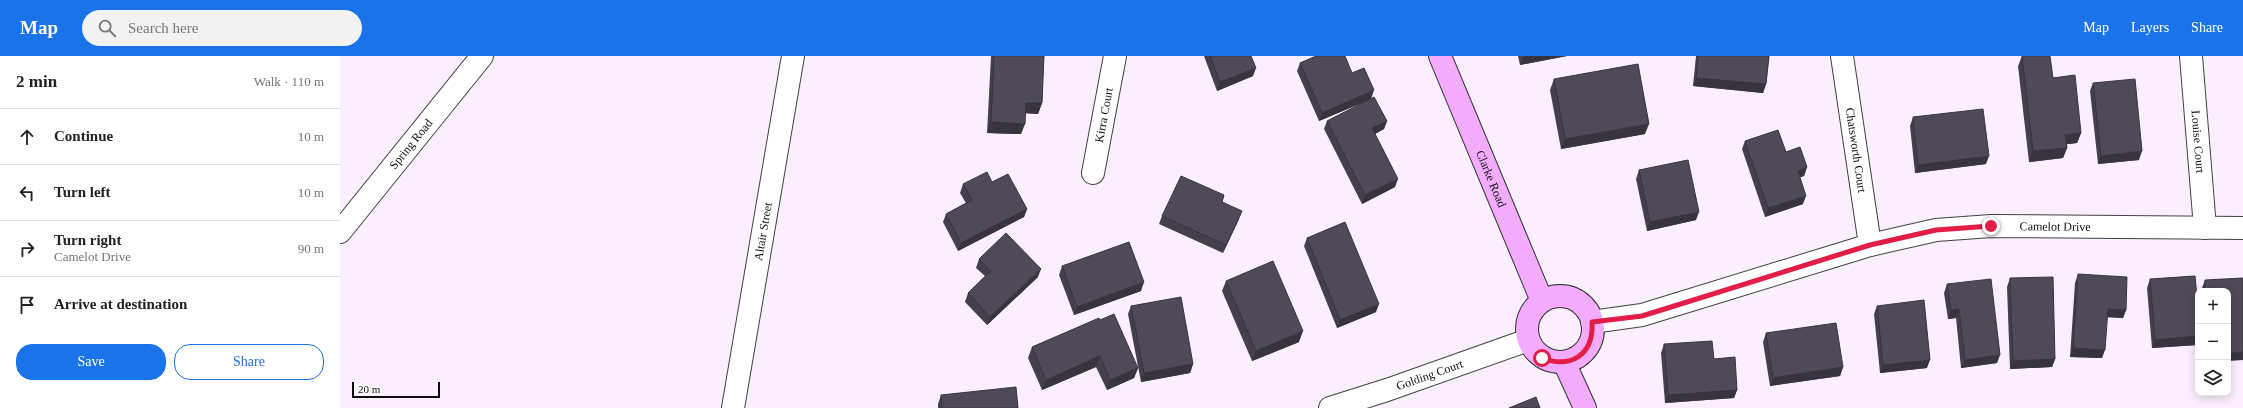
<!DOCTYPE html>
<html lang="en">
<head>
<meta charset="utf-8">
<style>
	body { margin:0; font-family:"Times New Roman",serif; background:#f2f2f2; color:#222 }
	.controls { position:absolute; right:12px; bottom:12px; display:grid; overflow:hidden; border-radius:8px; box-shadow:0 2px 10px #0003 }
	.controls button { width:36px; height:36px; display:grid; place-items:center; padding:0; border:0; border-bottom:1px solid #e0e0e0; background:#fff; color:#222; font:20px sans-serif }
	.scale { position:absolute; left:12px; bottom:10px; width:88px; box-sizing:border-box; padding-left:4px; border:2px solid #0e0e0e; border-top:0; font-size:11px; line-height:14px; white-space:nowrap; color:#0e0e0e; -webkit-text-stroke:3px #fff; paint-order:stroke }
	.stop { position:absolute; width:12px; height:12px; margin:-9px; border:3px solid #e11d48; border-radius:50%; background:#fff }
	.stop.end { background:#e11d48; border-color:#fff; box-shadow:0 1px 4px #0008 }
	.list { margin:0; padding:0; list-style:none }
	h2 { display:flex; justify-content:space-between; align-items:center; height:52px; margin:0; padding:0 16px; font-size:17px }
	h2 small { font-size:13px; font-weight:400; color:#767676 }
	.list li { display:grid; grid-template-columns:26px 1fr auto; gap:12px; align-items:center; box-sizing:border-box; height:56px; padding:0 16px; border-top:1px solid #e0e0e0 }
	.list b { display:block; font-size:15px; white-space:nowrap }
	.list p { margin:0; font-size:13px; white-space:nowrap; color:#767676 }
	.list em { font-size:13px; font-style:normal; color:#767676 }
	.actions { display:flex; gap:8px; padding:12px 16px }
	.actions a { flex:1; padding:9px 0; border:1px solid #1a73e8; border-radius:16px; text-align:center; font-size:14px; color:#1a73e8 }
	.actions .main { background:#1a73e8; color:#fff }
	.icon { flex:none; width:22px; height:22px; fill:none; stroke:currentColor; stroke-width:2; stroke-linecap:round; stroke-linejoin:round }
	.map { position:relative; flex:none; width:1903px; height:352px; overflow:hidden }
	header { display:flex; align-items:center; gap:24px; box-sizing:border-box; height:56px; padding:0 20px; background:#1a73e8; color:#fff }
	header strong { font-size:19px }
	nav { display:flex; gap:22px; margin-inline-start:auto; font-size:14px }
	.search { width:280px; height:36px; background:#f2f2f2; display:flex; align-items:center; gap:10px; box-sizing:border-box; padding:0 14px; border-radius:22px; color:#767676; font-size:15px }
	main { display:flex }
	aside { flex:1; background:#fff }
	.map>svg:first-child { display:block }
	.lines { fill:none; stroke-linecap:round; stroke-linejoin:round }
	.minor-casing { stroke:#414141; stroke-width:24 }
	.tertiary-casing { stroke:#414141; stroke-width:24 }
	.secondary-casing { stroke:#303030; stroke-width:24 }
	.minor { stroke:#fff; stroke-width:22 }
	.tertiary { stroke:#fff; stroke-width:22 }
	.secondary { stroke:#f3abfe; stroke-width:22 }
	.wall { fill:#44404b }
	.shaded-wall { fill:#37343d }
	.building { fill:#4f4a57; stroke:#37343d }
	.route { stroke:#e11d48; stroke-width:5 }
	.labels { text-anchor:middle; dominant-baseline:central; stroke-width:4; stroke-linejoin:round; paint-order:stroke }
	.street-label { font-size:12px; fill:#0e0e0e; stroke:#fff }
</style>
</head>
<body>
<header>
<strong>Map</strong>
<div class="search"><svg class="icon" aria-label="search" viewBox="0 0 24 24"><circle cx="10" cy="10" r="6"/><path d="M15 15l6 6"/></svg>Search here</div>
<nav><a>Map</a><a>Layers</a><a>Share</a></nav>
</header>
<main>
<aside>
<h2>2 min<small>Walk · 110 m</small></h2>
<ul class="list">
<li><svg class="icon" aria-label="ahead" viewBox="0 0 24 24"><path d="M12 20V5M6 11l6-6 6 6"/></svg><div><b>Continue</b></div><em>10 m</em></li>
<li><svg class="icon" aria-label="left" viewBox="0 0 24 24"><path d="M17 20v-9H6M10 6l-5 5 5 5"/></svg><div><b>Turn left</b></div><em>10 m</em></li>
<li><svg class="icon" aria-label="right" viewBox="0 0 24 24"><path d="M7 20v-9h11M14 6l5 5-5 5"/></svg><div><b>Turn right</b><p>Camelot Drive</p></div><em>90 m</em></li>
<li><svg class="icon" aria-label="arrive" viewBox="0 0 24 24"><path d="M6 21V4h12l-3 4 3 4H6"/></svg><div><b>Arrive at destination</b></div></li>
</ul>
<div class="actions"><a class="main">Save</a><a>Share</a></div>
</aside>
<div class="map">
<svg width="1903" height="352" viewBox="0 0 1903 352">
	<rect width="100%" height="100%" fill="#fbefff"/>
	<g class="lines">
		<g class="minor-casing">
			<g id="minor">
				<path id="s1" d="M 1502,0 L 1530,189"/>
				<path id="s2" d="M 1851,0 L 1865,172"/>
				<path id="s3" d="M 753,117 L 775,0"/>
				<path id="s4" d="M 1252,266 L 1302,259 L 1530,189 L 1596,174 L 1651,170 L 1903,172"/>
				<path id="s5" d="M 393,352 L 453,0"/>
				<path id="s6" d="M 990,352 L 1047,334 L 1188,284"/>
			</g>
		</g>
		<g class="tertiary-casing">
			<g id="tertiary">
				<path id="s7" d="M 0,176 L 142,0"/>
			</g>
		</g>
		<g class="secondary-casing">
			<g id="secondary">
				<path id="s8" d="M 1100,0 L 1202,245"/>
				<circle cx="1220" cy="273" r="33"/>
				<path d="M 1224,306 L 1245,352"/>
			</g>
		</g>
		<use href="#minor" class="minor"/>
		<use href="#tertiary" class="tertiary"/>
		<use href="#secondary" class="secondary"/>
	</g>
	<path class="wall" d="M 651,0 L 704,0 L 702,47 L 698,58 L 685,57 L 681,78 L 647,77 Z
		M 864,0 L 911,0 L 913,20 L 877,35 Z
		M 1178,0 L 1227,0 L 1180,9 Z
		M 1356,0 L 1429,0 L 1426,28 L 1423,37 L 1353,30 Z
		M 1682,0 L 1713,22 L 1741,77 L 1737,87 L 1726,88 L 1727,92 L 1723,102 L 1689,106 L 1678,10 Z
		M 960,7 L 1031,42 L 1047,65 L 1044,73 L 1035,78 L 1055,131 L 1022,148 L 984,73 L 987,65 L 1029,44 L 979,65 L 957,15 Z
		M 1214,23 L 1305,78 L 1221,93 L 1210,34 Z
		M 1753,27 L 1799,104 L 1758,108 L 1750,35 Z
		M 1573,61 L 1646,108 L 1575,117 L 1570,70 Z
		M 1405,85 L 1446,96 L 1467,111 L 1464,120 L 1460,121 L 1463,148 L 1425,161 L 1402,93 Z
		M 1299,114 L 1356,164 L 1307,175 L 1296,123 Z
		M 652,126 L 687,153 L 684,161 L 618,195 L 603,166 L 606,158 L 626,147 L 620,137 L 623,128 Z
		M 884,139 L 882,146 L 899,163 L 883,197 L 819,168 L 822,160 Z
		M 967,182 L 1036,256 L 997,272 L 964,190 Z
		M 639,203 L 698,221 L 647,269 L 625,246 L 628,237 L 645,220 L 636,212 Z
		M 722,210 L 801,235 L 734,259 L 719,219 Z
		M 1738,218 L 1786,254 L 1783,262 L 1767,261 L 1762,302 L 1730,301 L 1735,227 Z
		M 1670,222 L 1715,303 L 1712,311 L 1670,313 L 1667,231 Z
		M 1810,223 L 1858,252 L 1858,287 L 1857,289 L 1812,292 L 1807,232 Z
		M 1865,224 L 1888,235 L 1862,235 L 1862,232 Z
		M 886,225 L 959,286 L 912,305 L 882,235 Z
		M 1607,228 L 1657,307 L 1621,312 L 1616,262 L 1608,263 L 1604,237 Z
		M 791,250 L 853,308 L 850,317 L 801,326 L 788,258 Z
		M 1537,250 L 1587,312 L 1540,317 L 1534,258 Z
		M 760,264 L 798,312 L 794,322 L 767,334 L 756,311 L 702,334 L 688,302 L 692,291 Z
		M 1426,277 L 1503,311 L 1500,320 L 1430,330 L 1423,286 Z
		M 1324,288 L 1374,303 L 1397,334 L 1394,342 L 1325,347 L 1321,297 Z
		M 601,339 L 678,352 L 598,352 L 598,348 Z"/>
	<path class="shaded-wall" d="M 1188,0 L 1227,0 L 1180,9 L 1183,1 Z
		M 916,12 L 913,20 L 877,35 L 880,26 Z
		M 1356,22 L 1426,28 L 1423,37 L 1353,30 Z
		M 1034,34 L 1031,43 L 979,65 L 982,57 Z
		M 686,47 L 702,47 L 698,58 L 682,57 Z
		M 1047,65 L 1044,73 L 1029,81 L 1032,72 Z
		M 651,66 L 685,68 L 681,78 L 647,77 Z
		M 1309,68 L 1305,78 L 1221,93 L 1225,83 Z
		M 1741,77 L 1737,87 L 1721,89 L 1725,79 Z
		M 1727,92 L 1723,102 L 1689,106 L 1693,95 Z
		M 1802,95 L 1799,104 L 1758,108 L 1761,100 Z
		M 1649,100 L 1646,108 L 1575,117 L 1578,109 Z
		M 1467,111 L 1464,120 L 1455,123 L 1458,115 Z
		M 1058,123 L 1055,131 L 1022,148 L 1025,139 Z
		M 1466,140 L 1463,148 L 1425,161 L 1428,152 Z
		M 687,153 L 684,161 L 618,195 L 621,187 Z
		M 902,155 L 899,163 L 883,197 L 886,189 Z
		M 1359,156 L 1356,164 L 1307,175 L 1310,166 Z
		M 701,213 L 698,221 L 647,269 L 650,261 Z
		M 804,226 L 801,235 L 734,259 L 737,251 Z
		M 1039,248 L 1036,256 L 997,272 L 1000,264 Z
		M 1619,253 L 1616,262 L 1608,263 L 1611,254 Z
		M 1768,253 L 1786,254 L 1783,262 L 1765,261 Z
		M 963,275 L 959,286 L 912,305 L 916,295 Z
		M 1858,280 L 1857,289 L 1812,292 L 1815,284 Z
		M 1733,292 L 1765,294 L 1762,302 L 1730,301 Z
		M 1903,296 L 1903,304 L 1888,305 L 1888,297 Z
		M 1660,299 L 1657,307 L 1621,312 L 1625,304 Z
		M 760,300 L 756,311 L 702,334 L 706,324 Z
		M 1715,303 L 1712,311 L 1670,313 L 1673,305 Z
		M 1590,304 L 1587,312 L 1540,317 L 1543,309 Z
		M 853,308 L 850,317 L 801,326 L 804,317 Z
		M 1503,311 L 1500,320 L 1430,330 L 1433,322 Z
		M 798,312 L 794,322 L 767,334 L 770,324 Z
		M 1397,334 L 1394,342 L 1325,347 L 1328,339 Z"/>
	<path class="building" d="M 654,0 L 704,0 L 702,47 L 686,47 L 685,68 L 651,66 Z
		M 870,0 L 911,0 L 916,12 L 880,26 Z
		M 976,0 L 1005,0 L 1012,17 L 1024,12 L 1034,34 L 982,57 L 960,7 Z
		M 1358,0 L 1429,0 L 1426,28 L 1356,22 Z
		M 1682,0 L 1710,0 L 1713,22 L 1735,19 L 1741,77 L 1725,79 L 1727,92 L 1693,95 Z
		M 1298,8 L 1309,68 L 1225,83 L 1214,23 Z
		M 1795,23 L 1802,95 L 1761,100 L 1753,27 Z
		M 1034,41 L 1047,65 L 1032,72 L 1058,123 L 1025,139 L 987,65 Z
		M 1643,53 L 1649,100 L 1578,109 L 1573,61 Z
		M 1438,74 L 1446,96 L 1460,91 L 1467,111 L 1458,115 L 1466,140 L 1428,152 L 1405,85 Z
		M 1348,104 L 1359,156 L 1310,166 L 1299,114 Z
		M 647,116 L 652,126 L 668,118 L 687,153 L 621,187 L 606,158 L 632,144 L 623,128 Z
		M 841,120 L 884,139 L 882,146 L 902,155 L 886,189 L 822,160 Z
		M 1005,166 L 1039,248 L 1000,264 L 967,182 Z
		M 666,177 L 701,213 L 650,261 L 628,237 L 651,215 L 639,203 Z
		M 789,186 L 804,226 L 737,251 L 722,210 Z
		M 933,205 L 963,275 L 916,295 L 886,225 Z
		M 1738,218 L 1787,221 L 1786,254 L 1768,253 L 1765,294 L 1733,292 Z
		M 1855,220 L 1858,252 L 1858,280 L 1815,284 L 1810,223 Z
		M 1713,221 L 1715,303 L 1673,305 L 1670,222 Z
		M 1903,222 L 1903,296 L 1888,297 L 1888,235 L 1865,235 L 1865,224 Z
		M 1651,223 L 1660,299 L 1625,304 L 1619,253 L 1611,254 L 1607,228 Z
		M 841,241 L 853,308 L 804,317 L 791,250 Z
		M 1584,244 L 1590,304 L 1543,309 L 1537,250 Z
		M 774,258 L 798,312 L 770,324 L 760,300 L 706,324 L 692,291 L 759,262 L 760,264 Z
		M 1496,267 L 1503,311 L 1433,322 L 1426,277 Z
		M 1372,285 L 1374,303 L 1395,301 L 1397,334 L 1328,339 L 1324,288 Z
		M 676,331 L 678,352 L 602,352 L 601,339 Z
		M 1196,341 L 1200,352 L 1169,352 Z"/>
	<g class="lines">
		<path class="route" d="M 1202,302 C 1231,313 1254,299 1252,266 L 1302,260 L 1530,189 L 1596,174 L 1651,170"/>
	</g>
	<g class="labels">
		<g class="street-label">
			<text stroke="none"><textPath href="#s3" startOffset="59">Kirra Court</textPath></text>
			<text stroke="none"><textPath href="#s2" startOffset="86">Louise Court</textPath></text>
			<text stroke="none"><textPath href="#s7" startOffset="113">Spring Road</textPath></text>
			<text stroke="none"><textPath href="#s1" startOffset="95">Chatsworth Court</textPath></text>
			<text stroke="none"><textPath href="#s8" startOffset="133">Clarke Road</textPath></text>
			<text stroke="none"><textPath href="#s4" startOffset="476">Camelot Drive</textPath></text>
			<text stroke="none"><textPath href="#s5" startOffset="179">Altair Street</textPath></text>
			<text stroke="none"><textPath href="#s6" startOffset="105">Golding Court</textPath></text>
		</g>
	</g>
</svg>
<div class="controls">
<button>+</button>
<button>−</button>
<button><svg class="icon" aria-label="layers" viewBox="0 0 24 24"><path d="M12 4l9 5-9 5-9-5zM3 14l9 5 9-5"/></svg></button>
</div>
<div class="scale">20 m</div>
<div class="stop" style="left:1202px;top:302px"></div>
<div class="stop end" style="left:1651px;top:170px"></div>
</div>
</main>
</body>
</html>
